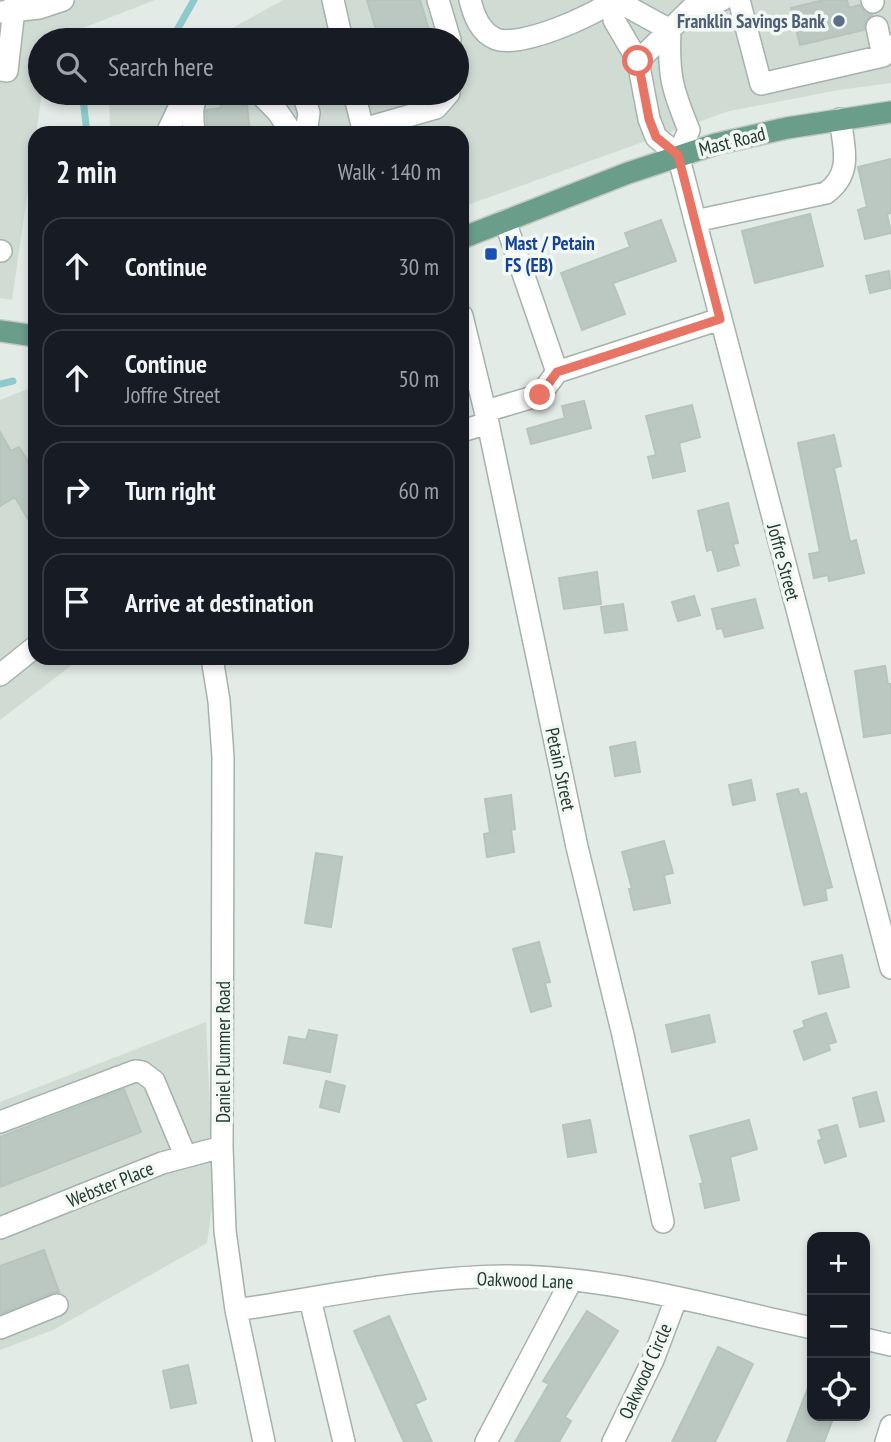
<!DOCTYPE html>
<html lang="en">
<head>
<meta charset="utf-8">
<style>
	body { margin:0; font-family:"PT Sans Narrow",sans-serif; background:#20242c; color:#f1f3f6 }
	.controls { position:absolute; right:21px; bottom:21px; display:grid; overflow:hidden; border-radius:14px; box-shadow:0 4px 10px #0003 }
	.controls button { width:63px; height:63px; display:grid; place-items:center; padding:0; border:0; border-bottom:2px solid #363941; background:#171b24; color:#f1f3f6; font:35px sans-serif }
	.stop { position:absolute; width:21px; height:21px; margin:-16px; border:5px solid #e77464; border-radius:50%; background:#fff }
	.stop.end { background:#e77464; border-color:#fff; box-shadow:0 2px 7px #0008 }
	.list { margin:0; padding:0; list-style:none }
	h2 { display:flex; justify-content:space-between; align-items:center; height:91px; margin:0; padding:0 28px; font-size:30px }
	h2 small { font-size:23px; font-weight:400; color:#9ea1a6 }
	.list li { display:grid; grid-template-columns:46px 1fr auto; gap:21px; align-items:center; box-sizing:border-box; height:98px; margin:0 14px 14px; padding:0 14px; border:2px solid #363941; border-radius:21px }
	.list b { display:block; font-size:26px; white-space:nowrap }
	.list p { margin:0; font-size:23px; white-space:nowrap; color:#9ea1a6 }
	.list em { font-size:23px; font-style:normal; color:#9ea1a6 }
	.icon { flex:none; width:38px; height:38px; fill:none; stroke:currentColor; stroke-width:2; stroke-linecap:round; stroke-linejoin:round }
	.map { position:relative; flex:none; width:891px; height:1442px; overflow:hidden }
	.search { position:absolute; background:#171b24; box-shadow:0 4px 10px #0003; left:28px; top:28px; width:441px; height:77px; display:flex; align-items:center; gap:18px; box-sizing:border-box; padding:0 24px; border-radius:38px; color:#9ea1a6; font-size:26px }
	.panel { position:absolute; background:#171b24; box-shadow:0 4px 10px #0003; left:28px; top:126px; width:441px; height:539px; border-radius:21px }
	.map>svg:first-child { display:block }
	.built { fill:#d0dbd4 }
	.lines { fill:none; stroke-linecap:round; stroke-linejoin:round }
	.stream { stroke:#8ecacc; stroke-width:7 }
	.building { fill:#bac8c1; stroke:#b5c4bc; stroke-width:2 }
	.minor-casing { stroke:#a5b2ac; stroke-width:24 }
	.major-casing { stroke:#c1c8c5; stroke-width:24 }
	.minor { stroke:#fff; stroke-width:21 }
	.major { stroke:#6a9d8a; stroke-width:21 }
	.route { stroke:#e77464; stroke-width:9 }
	.service-dot { fill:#5c6f8a; stroke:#f2f8f4; stroke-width:2.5 }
	.transit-dot { fill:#1a4fb4; stroke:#f2f8f4; stroke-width:2.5 }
	.labels { text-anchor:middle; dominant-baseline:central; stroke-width:7; stroke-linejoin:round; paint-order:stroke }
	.service-label { font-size:19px; font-weight:bold; fill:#4e5e75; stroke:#f2f8f4; text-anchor:end }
	.street-label { font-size:19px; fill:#233a31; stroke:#f2f8f4 }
	.transit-label { font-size:19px; font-weight:bold; fill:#164399; stroke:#f2f8f4; text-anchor:start }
</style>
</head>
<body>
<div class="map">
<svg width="891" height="1442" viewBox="0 0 891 1442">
	<rect width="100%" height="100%" fill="#e2ebe6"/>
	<path class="built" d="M 0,0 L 155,0 L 52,40 L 40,40 L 40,93 L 42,93 L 12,300 L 0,298 Z
		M 283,0 L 891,0 L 891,83 L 839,90 L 729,111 L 462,207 L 462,133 L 110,133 L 109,98 L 118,93 L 457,93 L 457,40 L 211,40 Z
		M 35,386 L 35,658 L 81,658 L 0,720 L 0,400 Z
		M 206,1022 L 214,1192 L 207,1243 L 53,1330 L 0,1350 L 0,1102 Z"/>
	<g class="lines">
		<path class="stream" d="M 167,40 L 173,37 L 194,0
			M 87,133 L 83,99 L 90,93
			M 0,384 L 13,381"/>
	</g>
	<path class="building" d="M 367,0 L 420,0 L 432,40 L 379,40 Z
		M 824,0 L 847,0 L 849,8 L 860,5 L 865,13 L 872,15 L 865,22 L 864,30 L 800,45 L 791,8 Z
		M 240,96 L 242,106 L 247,105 L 250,133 L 207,133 L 206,110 L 221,108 L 220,98 Z
		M 891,159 L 891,213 L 887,214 L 891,233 L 865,239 L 858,210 L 867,207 L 858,167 Z
		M 810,214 L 823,266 L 755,283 L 742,231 Z
		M 661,220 L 676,261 L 613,283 L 625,314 L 582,330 L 561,273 L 630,247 L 625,233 Z
		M 889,271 L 891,288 L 870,293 L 866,276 Z
		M 584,401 L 591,428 L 531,444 L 527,429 L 565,418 L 562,406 Z
		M 692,405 L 700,437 L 679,443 L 685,471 L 653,478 L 648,457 L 656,455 L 646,416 Z
		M 0,432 L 11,451 L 19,447 L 28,461 L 35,457 L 35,531 L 15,497 L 0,506 Z
		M 834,435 L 841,466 L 834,468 L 850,542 L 856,540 L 864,573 L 829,581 L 828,575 L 814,578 L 809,554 L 820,552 L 798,443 Z
		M 728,503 L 738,543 L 733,544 L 739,565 L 718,571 L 712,549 L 707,551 L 698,511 Z
		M 597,572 L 601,604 L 564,609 L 559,578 Z
		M 694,596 L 700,615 L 678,621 L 672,602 Z
		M 755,599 L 763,628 L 725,637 L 722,628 L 717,629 L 712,609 Z
		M 623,604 L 627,630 L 605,633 L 601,607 Z
		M 885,666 L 888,684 L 891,684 L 891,733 L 864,737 L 855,671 Z
		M 635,742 L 640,772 L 615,776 L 610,747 Z
		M 751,780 L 755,800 L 733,805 L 729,785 Z
		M 798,789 L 800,795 L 806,793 L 832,887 L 825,889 L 827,900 L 804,905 L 777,794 Z
		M 511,795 L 515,829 L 511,830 L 514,852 L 487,857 L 484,834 L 490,833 L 485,799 Z
		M 664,841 L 673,873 L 664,875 L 670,903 L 634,910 L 629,889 L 632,889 L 622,852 Z
		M 316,853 L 342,857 L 331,927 L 305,923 Z
		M 539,942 L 550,982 L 545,983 L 551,1006 L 531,1012 L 513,949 Z
		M 842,955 L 849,987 L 819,994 L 812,962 Z
		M 826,1013 L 836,1042 L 828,1044 L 830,1050 L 804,1060 L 794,1031 L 805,1027 L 803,1021 Z
		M 709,1015 L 715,1042 L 672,1052 L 666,1025 Z
		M 309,1030 L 337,1035 L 330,1072 L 284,1063 L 289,1037 L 306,1040 Z
		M 326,1081 L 345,1086 L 339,1112 L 320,1107 Z
		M 124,1089 L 141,1132 L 0,1187 L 0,1137 Z
		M 876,1092 L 884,1121 L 860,1127 L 853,1098 Z
		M 590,1120 L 596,1152 L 568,1157 L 563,1125 Z
		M 749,1120 L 757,1149 L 730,1157 L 739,1200 L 705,1208 L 700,1184 L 703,1183 L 690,1136 Z
		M 837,1125 L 846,1156 L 825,1163 L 818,1141 L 822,1139 L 819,1130 Z
		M 44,1250 L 59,1292 L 52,1293 L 0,1314 L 0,1266 Z
		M 587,1311 L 618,1331 L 565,1417 L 571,1421 L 559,1442 L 515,1442 L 549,1384 L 543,1381 Z
		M 389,1316 L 426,1399 L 415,1404 L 432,1442 L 404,1442 L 354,1331 Z
		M 718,1347 L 753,1364 L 715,1442 L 672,1442 Z
		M 188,1365 L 196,1403 L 171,1408 L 163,1371 Z
		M 811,1380 L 812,1416 L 834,1416 L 824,1442 L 787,1442 Z"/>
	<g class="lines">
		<g class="minor-casing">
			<path id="minor" d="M 333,0 L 342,40
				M 438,0 L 450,40
				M 470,0 C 474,16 480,32 496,39 C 520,48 594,16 613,0
				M 739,0 L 761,84 L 883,56 L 891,46
				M 872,0 L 873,2
				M 612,1 L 630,8 L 670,30 C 668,75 672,89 689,130 L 678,155
				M 612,1 L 614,20 L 638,61 L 649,119 L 656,137 L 678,155
				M 2,12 L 39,8 L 63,0
				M 877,27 L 883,56
				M 638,61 L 692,8 L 722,0
				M 457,65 L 457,68
				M 0,70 L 7,71 L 15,0
				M 259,93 L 277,111 L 292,133
				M 303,93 L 309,113 L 306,133
				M 354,93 L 364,133
				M 363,129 L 436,108 L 449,93
				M 167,133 L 186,93
				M 194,133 C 193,119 190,105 199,93
				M 678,155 L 891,968
				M 505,221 L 557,372
				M 695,221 L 826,193 C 853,173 844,148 840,119
				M 0,251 L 1,251
				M 462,316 L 488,423 L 577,847 L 623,1035 L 663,1222
				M 486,411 L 540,395 L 557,372 L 720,319
				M 462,431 L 488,423
				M 212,658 L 219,701 L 223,757 L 222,1147 L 225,1231 L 236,1310 L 264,1442
				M 0,675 L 35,647
				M 0,1122 L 135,1071 L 142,1072 L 154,1081 L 185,1155
				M 0,1228 L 162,1163 L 222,1147
				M 310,1299 L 344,1442
				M 236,1310 C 325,1297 414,1277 504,1276 C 606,1275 713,1307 812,1328
				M 0,1328 L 57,1305
				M 865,1339 L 891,1345
				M 486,1442 L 571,1281
				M 613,1442 L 653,1360 L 676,1299
				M 886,1442 L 891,1426"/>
		</g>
		<g class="major-casing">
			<path id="major" d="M 462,238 L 628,173 L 716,144 L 787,128 L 891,112
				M 0,331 L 35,336"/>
		</g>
		<use href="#minor" class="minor"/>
		<use href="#major" class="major"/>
	</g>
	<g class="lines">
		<path class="route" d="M 540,395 L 557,372 L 720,319 L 678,155 L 656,137 L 649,119 L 638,61"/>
	</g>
	<circle class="service-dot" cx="839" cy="21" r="7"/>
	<rect class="transit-dot" x="484" y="247" width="14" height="14" rx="3.5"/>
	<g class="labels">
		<g class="service-label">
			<text x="825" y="21">Franklin Savings Bank</text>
		</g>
		<g class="street-label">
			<text transform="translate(732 141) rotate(-14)">Mast Road</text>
			<text transform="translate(784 562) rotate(75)">Joffre Street</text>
			<text transform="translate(561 769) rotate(78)">Petain Street</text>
			<text transform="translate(223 1052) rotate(-90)">Daniel Plummer Road</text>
			<text transform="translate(110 1184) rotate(-22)">Webster Place</text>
			<text transform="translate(525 1280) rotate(2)">Oakwood Lane</text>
			<text transform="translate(645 1371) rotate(-66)">Oakwood Circle</text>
		</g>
		<g class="transit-label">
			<text x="505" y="243">Mast / Petain<tspan x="505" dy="22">FS (EB)</tspan></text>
		</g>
	</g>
</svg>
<div class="controls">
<button>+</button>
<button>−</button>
<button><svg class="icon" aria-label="locate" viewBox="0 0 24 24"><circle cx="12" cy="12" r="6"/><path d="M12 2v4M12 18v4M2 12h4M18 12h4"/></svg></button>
</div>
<div class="stop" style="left:638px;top:61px"></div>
<div class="stop end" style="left:540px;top:395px"></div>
<div class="search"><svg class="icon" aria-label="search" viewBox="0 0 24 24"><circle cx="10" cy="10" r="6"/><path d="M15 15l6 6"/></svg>Search here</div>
<section class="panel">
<h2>2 min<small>Walk · 140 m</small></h2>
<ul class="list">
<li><svg class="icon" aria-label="ahead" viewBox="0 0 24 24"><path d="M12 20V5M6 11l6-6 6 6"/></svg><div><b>Continue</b></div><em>30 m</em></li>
<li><svg class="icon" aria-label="ahead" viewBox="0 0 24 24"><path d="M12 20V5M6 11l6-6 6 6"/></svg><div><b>Continue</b><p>Joffre Street</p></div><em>50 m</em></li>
<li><svg class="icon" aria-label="right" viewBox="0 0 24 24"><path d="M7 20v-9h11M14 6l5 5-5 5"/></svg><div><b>Turn right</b></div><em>60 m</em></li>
<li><svg class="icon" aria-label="arrive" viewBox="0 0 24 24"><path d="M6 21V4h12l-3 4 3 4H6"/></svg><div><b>Arrive at destination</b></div></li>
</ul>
</section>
</div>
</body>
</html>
